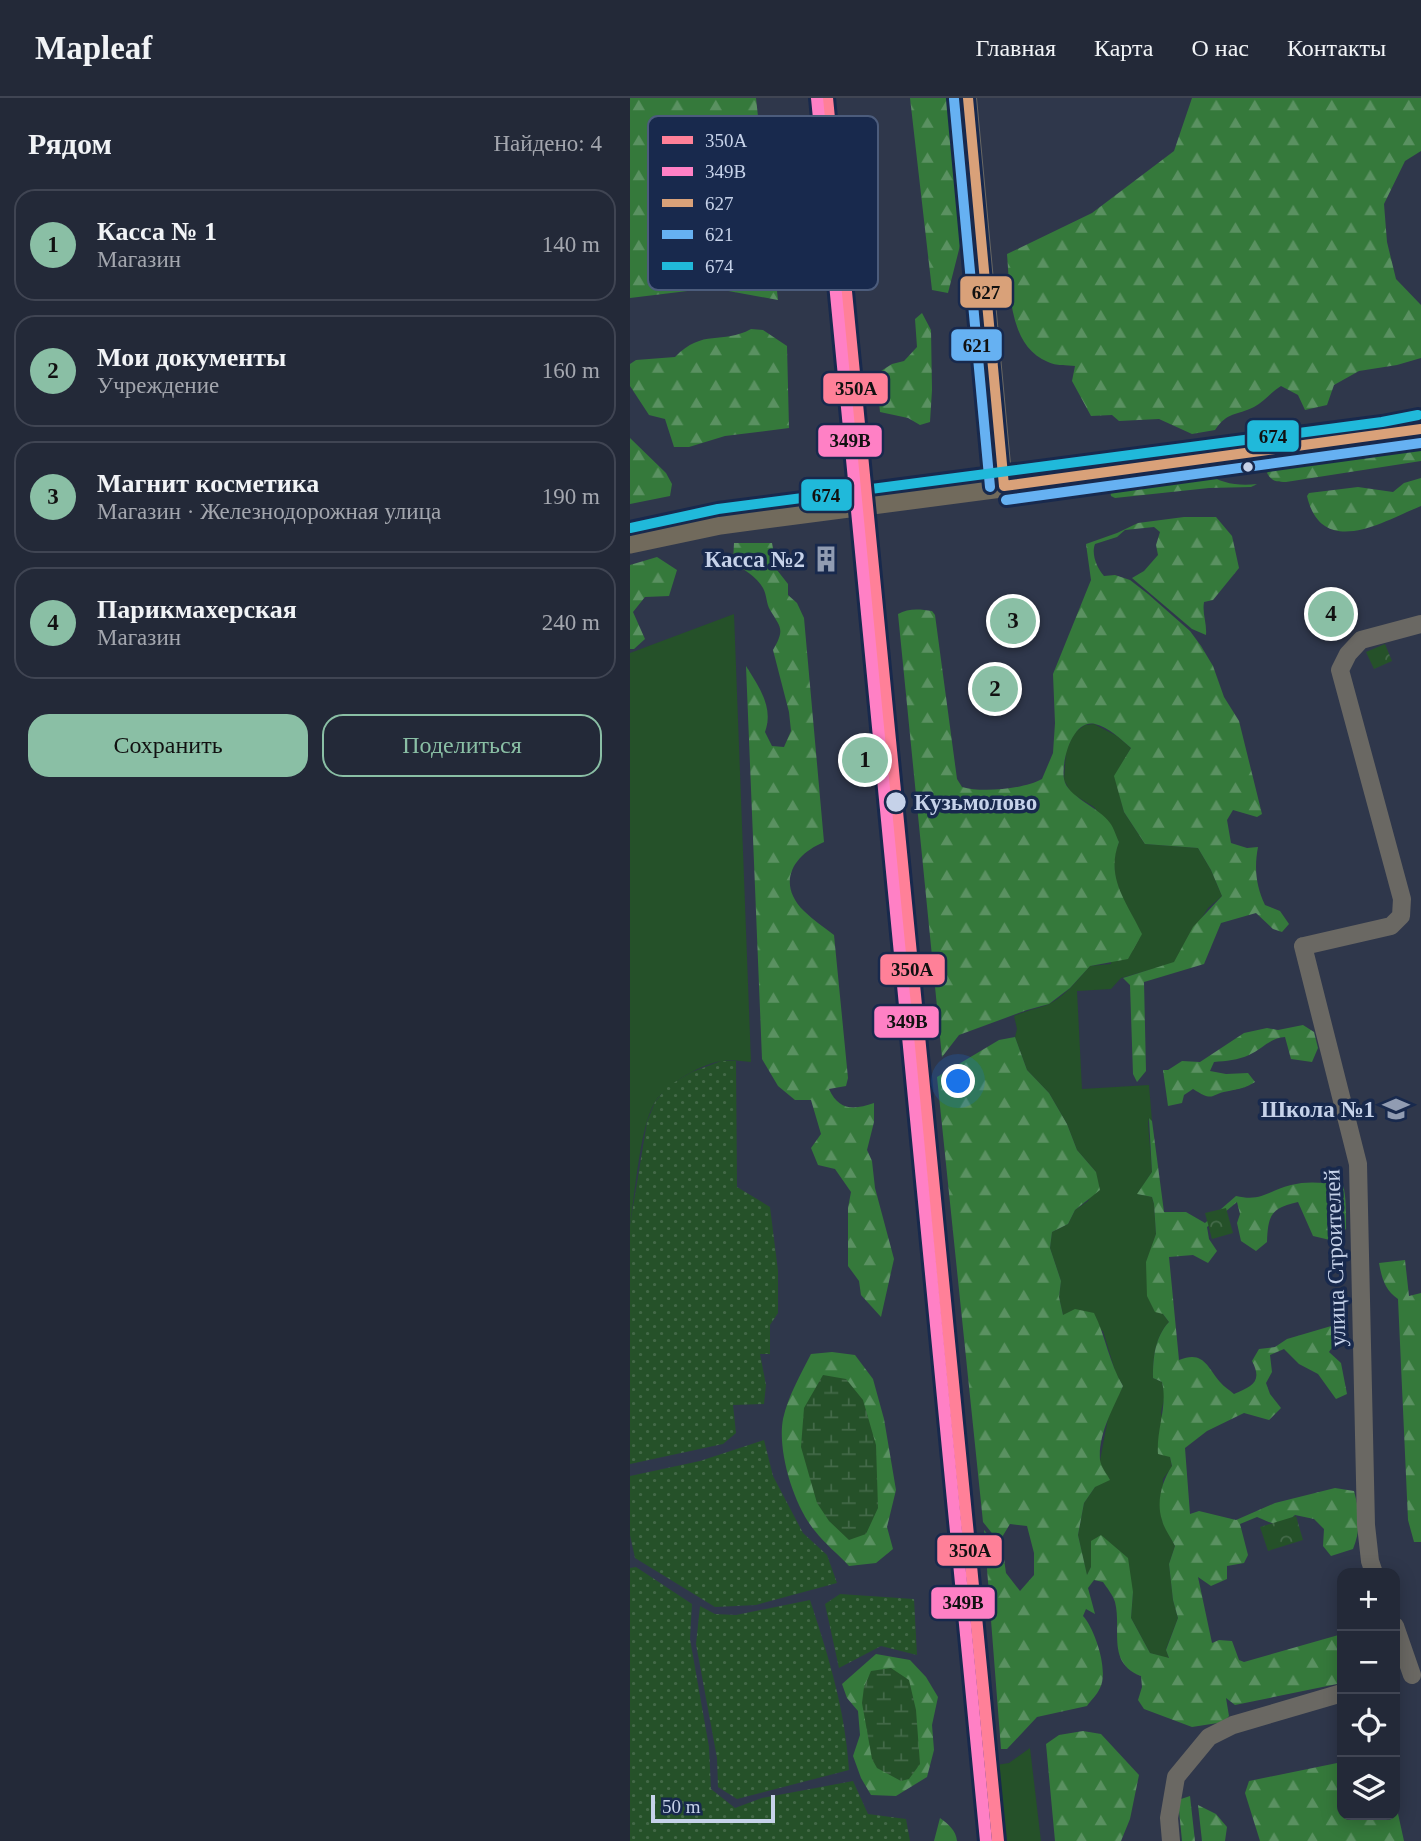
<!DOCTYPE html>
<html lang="ru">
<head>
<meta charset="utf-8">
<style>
	body { margin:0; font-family:Georgia,serif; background:#2f3543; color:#f1f3f6 }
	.controls { position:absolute; right:21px; bottom:21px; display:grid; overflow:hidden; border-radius:14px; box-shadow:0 4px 18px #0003 }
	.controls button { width:63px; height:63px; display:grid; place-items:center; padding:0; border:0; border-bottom:2px solid #404553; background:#232938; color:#f1f3f6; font:35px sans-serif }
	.scale { position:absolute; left:21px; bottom:18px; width:124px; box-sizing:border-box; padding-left:7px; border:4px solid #c6d2e9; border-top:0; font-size:19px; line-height:24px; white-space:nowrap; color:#c6d2e9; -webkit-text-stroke:5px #18294d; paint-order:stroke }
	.you { position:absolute; left:329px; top:984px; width:24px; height:24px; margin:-18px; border:5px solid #fff; border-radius:50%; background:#1a73e8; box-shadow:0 0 0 10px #1a73e833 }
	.badge { display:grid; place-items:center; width:46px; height:46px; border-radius:50%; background:#8abfa5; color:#111; font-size:23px; font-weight:700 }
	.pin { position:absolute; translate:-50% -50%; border:4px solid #fff; box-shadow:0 2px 7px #0006 }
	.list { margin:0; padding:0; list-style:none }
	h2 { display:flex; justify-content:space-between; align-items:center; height:91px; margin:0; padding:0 28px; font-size:30px }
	h2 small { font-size:23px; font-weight:400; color:#a3a6ae }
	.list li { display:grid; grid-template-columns:46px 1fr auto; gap:21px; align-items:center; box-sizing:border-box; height:112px; margin:0 14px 14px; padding:0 14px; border:2px solid #404553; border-radius:21px }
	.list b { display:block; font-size:26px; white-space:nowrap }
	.list p { margin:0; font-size:23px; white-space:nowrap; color:#a3a6ae }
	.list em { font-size:23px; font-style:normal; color:#a3a6ae }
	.actions { display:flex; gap:14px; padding:21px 28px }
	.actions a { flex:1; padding:16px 0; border:2px solid #8abfa5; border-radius:21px; text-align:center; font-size:24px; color:#8abfa5 }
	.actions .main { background:#8abfa5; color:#111 }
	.icon { flex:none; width:38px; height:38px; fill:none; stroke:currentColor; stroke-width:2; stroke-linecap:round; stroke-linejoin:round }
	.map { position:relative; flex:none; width:791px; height:1743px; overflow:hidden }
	header { display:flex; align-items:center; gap:42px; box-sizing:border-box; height:98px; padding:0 35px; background:#232938; border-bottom:2px solid #404553 }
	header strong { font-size:33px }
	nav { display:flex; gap:38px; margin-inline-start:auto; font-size:24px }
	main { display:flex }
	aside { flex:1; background:#232938 }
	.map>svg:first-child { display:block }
	.grass { fill:#255129 }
	.forest { fill:url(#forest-firs) }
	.wetland { fill:url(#wetland-marsh) }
	.park { fill:url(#park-crowns) }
	.garden { fill:url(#garden-dots) }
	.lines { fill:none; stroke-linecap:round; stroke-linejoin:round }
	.minor { stroke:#6a6863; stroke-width:18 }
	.major { stroke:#716a5c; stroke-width:23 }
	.bus-1-casing { stroke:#18294d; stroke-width:16 }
	.bus-2-casing { stroke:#18294d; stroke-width:16 }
	.bus-3-casing { stroke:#18294d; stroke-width:16 }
	.bus-1 { stroke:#d9a179; stroke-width:10 }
	.bus-2 { stroke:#66b1f2; stroke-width:10 }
	.bus-3 { stroke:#20b9da; stroke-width:10 }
	.rail-1-casing { stroke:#18294d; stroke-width:18 }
	.rail-2-casing { stroke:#18294d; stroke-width:18 }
	.rail-1 { stroke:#ff8098; stroke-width:12 }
	.rail-2 { stroke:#ff80c5; stroke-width:12 }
	.bus-dot { fill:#c6d2e9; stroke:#18294d; stroke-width:2.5 }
	.labels { text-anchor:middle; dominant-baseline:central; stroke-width:7; stroke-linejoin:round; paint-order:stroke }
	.poi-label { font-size:23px; font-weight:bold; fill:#c6d2e9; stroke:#18294d; text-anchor:end }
	.stop-label { font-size:23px; font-weight:bold; fill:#c6d2e9; stroke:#18294d; text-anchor:start }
	.street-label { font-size:23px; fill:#c6d2e9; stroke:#18294d }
	.key { fill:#18294d; stroke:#4c5c7c; stroke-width:2 }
	.key-label { font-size:19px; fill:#c6d2e9 }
	.line-badge { stroke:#18294d; stroke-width:2.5 }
	.pale-badge-label { font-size:19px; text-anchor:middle; font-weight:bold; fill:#111 }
</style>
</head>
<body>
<header>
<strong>Mapleaf</strong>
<nav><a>Главная</a><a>Карта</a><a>О нас</a><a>Контакты</a></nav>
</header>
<main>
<aside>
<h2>Рядом<small>Найдено: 4</small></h2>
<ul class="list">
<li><span class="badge">1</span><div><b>Касса № 1</b><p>Магазин</p></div><em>140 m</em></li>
<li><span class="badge">2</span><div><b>Мои документы</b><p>Учреждение</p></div><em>160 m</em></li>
<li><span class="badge">3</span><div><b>Магнит косметика</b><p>Магазин · Железнодорожная улица</p></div><em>190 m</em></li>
<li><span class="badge">4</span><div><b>Парикмахерская</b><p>Магазин</p></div><em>240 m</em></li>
</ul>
<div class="actions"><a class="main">Сохранить</a><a>Поделиться</a></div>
</aside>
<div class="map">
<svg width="791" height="1743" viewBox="0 0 791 1743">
	<defs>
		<pattern id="forest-firs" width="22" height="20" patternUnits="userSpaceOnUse" patternTransform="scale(1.75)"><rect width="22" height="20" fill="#35793b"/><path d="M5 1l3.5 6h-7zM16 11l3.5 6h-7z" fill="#5a9161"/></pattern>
		<pattern id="wetland-marsh" width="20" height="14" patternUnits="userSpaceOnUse" patternTransform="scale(1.75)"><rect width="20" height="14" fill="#255129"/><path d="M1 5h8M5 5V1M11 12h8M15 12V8" fill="none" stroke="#436948"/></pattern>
		<pattern id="park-crowns" width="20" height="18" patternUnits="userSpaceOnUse" patternTransform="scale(1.75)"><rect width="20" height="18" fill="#255129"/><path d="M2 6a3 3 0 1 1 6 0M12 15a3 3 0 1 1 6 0" fill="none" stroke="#436948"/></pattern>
		<pattern id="garden-dots" width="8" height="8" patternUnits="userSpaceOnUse" patternTransform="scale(1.75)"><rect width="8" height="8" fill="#255129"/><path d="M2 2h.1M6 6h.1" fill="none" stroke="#436948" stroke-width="1.8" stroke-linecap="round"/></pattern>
	</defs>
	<rect width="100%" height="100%" fill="#2f374b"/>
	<path class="grass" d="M 104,516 L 121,964 C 112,963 102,962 93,963 C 72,965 37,986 25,1004 C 10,1028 5,1096 0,1127 L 0,555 Z
		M 464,626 L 487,638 L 501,650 L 485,678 L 494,714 L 515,746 L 568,750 L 581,772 L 592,798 L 578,810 L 544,865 L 491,880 L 481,891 L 447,893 L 452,991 L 519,987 L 522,1023 L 519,1020 L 518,1025 L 522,1074 L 508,1096 L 522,1099 L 524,1106 L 526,1136 L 519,1160 L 533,1216 L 539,1224 C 525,1239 523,1259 523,1280 L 532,1284 L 535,1298 L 531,1314 L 542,1369 L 533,1381 L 532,1422 L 545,1448 L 539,1466 L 543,1502 L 548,1520 L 536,1551 L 539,1561 L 520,1555 L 501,1520 L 503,1494 L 461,1443 L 461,1469 L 457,1478 L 448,1437 L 454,1405 L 465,1389 L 479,1315 L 493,1288 L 486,1276 L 473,1233 L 433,1217 L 429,1199 L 431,1183 L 420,1150 L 422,1134 L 438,1126 L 445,1112 L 458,1103 L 466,1074 L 447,1052 L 437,1026 L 419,995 L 397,972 L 385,939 L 387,931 L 384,918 C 395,913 406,911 417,907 C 434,900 448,881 460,868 L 481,866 L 486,784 L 483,760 L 489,744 L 464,709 L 441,695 L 434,682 L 436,653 L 444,635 L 455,627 Z
		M 400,1650 L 411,1743 L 373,1743 L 366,1667 L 379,1665 Z"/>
	<path class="forest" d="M 0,0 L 126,0 L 148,202 L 82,190 L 0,200 Z
		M 280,0 L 319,0 L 335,128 L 318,195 L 302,192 Z
		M 562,0 L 791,0 L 791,53 L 775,63 L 754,106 L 757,144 L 766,181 L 791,207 L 791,260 L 767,267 L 729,273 L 704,287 L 697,307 L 675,312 L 668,297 L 651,288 C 641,294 634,304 624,309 C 606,318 598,313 585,332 L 562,336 L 529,321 L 489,323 L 482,317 L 461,318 L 442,283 L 445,268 C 437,267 426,268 418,264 C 378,248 380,191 377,156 L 462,115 L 544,53 Z
		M 292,215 L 301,232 L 302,292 L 300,324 L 290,327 L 278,320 L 250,314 L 248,293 L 251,273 L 262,266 L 274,263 L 287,249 L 285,221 Z
		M 121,231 L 133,232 L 157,248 L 159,330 L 95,338 L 59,349 L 44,349 L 35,321 L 19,317 L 0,288 L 0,266 L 6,262 L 45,259 C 73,230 92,247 121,231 Z
		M 0,340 L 36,375 L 42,386 L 40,398 L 0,406 Z
		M 791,343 L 791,363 L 656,384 C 647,384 642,384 637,375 L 641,370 L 649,366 Z
		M 576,374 C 590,386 609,388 627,386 L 621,389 L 579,390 L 485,400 L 481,398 L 480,392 L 485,386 Z
		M 791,380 L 791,408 C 754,423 692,462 677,398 L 679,395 L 728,389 L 763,394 L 774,385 Z
		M 554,419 L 586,419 L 602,438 L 609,470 L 583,502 L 574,504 C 572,516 577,525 576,537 L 562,531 L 502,480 L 514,473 L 528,457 L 526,447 L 530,434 L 524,429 L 495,432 L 487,439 L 465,446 C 461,456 467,470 474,478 L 485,477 L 500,482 L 518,496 L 560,533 L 571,548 L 583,568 L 594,599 L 609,623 L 632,716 L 627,719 L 603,712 L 597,722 L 601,745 L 617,750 L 628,749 C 624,770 626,788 635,807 L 650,813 L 659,826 L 652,834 L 643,831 L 626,815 L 591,825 L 574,866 L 514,884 L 516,973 L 507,984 L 503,976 L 500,887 L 493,880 L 544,864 L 563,829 L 592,798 L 581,772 L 568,750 L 515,746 L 494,714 L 484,678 L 501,650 C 491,641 478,629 465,626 C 442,621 431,664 434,681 C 437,699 469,709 480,725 C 484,730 486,738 489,744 C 475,780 497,804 512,836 L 498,861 L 460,868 L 440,890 L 419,906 L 397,912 L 329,937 L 312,959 L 268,516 C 278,510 290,511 302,513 L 305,517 L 327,681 L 332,689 C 352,695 394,691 412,681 L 423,655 L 425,625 L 423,576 L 461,482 L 456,446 L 487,435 L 508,425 Z
		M 104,445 L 142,445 L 147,472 L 158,486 L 158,497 L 167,505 L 174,520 L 194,744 C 163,757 146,785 174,813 C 183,822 194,829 204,837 L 218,980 L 216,988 L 199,991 C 209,1013 224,1012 244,1005 L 244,1024 L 237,1052 L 242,1063 L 245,1090 L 264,1161 L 251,1219 L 231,1197 L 229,1183 L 218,1168 L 218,1110 L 221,1094 L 205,1071 L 188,1067 L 181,1050 L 191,1036 L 181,1002 L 165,1002 L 148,988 L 132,961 L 116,568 C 129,589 144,609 135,634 L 142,648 L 154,649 L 161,633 L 159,614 L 143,552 C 155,531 151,530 140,512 C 136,505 137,497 133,490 C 127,479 113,471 103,464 Z
		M 27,459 L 47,472 L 39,498 L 15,499 L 3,514 L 15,541 L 4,551 L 0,551 L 0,467 Z
		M 673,927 L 684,934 L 688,950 L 682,964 L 661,961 L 655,939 C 640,940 632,951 619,957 C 608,962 596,963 584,964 L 580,973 L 596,976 L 618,975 L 625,984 C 613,991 612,990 599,993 C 579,996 585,1005 563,991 L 554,997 L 552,1005 L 538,1008 L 533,972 L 538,972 L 552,963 L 570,964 L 614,935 L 637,930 L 648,932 Z
		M 385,939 L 397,972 L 419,995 L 437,1026 L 447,1052 L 466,1074 L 470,1092 L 445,1112 L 438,1126 L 422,1134 L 420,1150 L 431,1183 L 429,1199 L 433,1217 L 445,1211 L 464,1215 C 476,1239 479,1265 493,1288 C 483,1311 468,1336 470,1362 C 471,1369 477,1376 480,1382 L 465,1389 L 454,1405 L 448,1437 L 457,1477 L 461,1469 L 461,1443 L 471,1437 L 498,1460 L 503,1494 L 501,1520 L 520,1555 L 539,1560 L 536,1552 L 548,1520 L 543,1502 L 539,1466 L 545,1448 C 541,1439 534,1431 532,1422 C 526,1404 532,1383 542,1368 L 540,1359 L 528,1356 C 526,1332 538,1308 532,1284 L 523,1280 C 523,1259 525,1239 539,1224 L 533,1216 L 525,1214 L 517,1198 L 516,1164 L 526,1136 L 524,1106 L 522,1099 L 507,1096 L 522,1074 L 519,1020 L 522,1023 L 534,1114 L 556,1114 L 575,1125 L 606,1098 C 632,1104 637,1093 661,1087 C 672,1084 683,1084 695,1085 L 701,1076 L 708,1072 C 717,1091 716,1111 716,1131 L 700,1142 L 683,1138 L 668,1104 C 641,1110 638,1117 637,1144 L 626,1153 L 611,1143 L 607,1125 L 610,1116 L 607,1104 L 577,1129 L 579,1141 L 587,1153 L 578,1165 L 563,1157 L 539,1159 L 549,1262 C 573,1252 577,1268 590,1284 C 594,1289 600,1292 604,1296 C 622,1288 633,1284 622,1263 L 629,1251 L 645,1249 L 657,1241 L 708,1226 L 717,1239 L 707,1242 L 699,1254 L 711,1265 L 717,1296 L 706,1301 L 688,1276 L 669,1266 L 654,1251 L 640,1257 L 642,1274 L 636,1285 L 640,1296 L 651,1310 L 639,1322 L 614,1315 L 577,1333 L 555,1350 L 560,1416 L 569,1413 L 606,1422 L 645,1405 L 705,1390 L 724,1393 C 730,1415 731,1431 723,1451 L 701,1458 L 693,1448 L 694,1431 L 684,1421 L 665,1417 C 650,1431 644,1426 627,1419 L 610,1426 L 618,1457 L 614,1465 L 597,1468 L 597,1481 L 581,1488 L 568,1479 L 582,1545 L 589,1542 L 602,1543 L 609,1562 L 614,1564 L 712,1536 L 712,1585 L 605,1607 L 596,1600 L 599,1618 L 594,1624 L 562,1629 L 514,1611 L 508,1602 L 512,1589 L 511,1578 C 476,1565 492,1531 485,1504 C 483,1497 477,1490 473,1484 L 464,1482 L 458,1490 L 465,1516 L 456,1511 L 453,1518 C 465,1531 479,1573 470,1590 C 467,1597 461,1602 457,1608 L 407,1619 L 377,1651 L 371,1651 L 354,1432 L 373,1454 L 376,1475 L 390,1493 L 404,1477 L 404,1455 L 397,1428 L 380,1426 L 369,1444 L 353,1424 L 307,979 L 369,942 Z
		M 775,1162 L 779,1198 L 791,1195 L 791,1444 L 784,1444 L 778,1422 L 768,1201 C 755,1192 752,1181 749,1165 Z
		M 202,1254 L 225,1257 L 243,1281 L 254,1321 L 266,1392 L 257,1429 L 263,1451 L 246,1465 L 219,1468 C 208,1456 195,1446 185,1433 C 164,1408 147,1353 153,1321 C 158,1298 171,1276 181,1256 Z
		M 246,1556 L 280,1562 L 296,1579 L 308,1599 L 302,1627 L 304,1652 L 297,1679 L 266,1698 L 241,1697 L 231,1680 L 223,1658 L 230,1637 L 228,1613 L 217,1600 L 212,1586 Z
		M 453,1633 L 471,1636 L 509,1677 L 500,1721 L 491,1743 L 425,1743 L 416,1646 L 429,1637 Z
		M 712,1664 L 712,1717 L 765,1717 L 765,1702 L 774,1743 L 630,1743 L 615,1695 L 619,1683 Z
		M 560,1698 L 565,1743 L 552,1743 L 548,1702 Z
		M 568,1707 L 586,1716 L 597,1729 L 595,1743 L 572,1743 Z
		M 310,1720 C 318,1726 326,1732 327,1743 L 304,1743 Z"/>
	<path class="wetland" d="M 193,1277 L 216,1281 L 233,1302 L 246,1347 L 248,1410 L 236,1436 L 219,1442 L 199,1423 L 187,1405 L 171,1349 L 174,1310 Z
		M 261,1570 L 279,1582 L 286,1612 L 290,1666 L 279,1681 L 271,1683 L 247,1670 L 242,1661 L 232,1605 L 234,1589 L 241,1573 Z"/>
	<path class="park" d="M 755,546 L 762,563 L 744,571 L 736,554 Z
		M 596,1110 L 603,1135 L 582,1141 L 575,1115 Z
		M 666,1418 L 673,1442 L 638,1453 L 630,1429 Z"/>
	<path class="garden" d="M 91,963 L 106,963 L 107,1089 L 140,1109 L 148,1173 L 148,1215 L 140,1227 L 140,1256 L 130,1256 L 136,1287 L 134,1306 L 103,1307 L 106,1335 L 93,1346 L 0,1366 L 0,1127 L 17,1024 L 25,1004 L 38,988 L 62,974 Z
		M 134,1342 L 143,1378 L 173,1435 L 197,1457 L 207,1485 L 126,1507 L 85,1509 L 5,1460 L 0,1437 L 0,1378 L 70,1363 Z
		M 6,1469 L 62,1506 L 60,1541 L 79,1649 L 81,1691 L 105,1710 L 132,1700 L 223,1683 L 238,1716 L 276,1721 L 280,1743 L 0,1743 L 0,1470 Z
		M 210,1496 L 284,1501 L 287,1557 L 251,1548 L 209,1570 L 195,1506 Z
		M 180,1502 C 199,1560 215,1611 219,1672 L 107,1701 L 88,1689 L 87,1660 L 66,1546 L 70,1508 L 85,1516 L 106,1517 Z"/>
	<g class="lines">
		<path class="minor" d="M 338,0 L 374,388
			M 673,848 L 728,1066 L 736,1427 L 740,1463 L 744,1475
			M 674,848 L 761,828 L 771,818 L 772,801 L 710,572 L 718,556 L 731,542 L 791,526
			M 765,1528 L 782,1577
			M 541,1743 L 539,1720 L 546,1679 L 579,1639 L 603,1627 L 712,1595"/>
		<path class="major" d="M 0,444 L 90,425 L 754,338 L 791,331"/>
		<g class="bus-1-casing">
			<path id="bus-1" d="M 338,0 L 374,388
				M 374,388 L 791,331"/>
		</g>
		<g class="bus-2-casing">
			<path id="bus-2" d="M 324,1 L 360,389
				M 376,402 L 791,345"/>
		</g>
		<g class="bus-3-casing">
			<path id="bus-3" d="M 0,430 L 88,411 L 752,324 L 788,317"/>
		</g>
		<use href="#bus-1" class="bus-1"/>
		<use href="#bus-2" class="bus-2"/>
		<use href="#bus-3" class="bus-3"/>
		<g class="rail-1-casing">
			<path id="rail-1" d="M 197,0 L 368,1743"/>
		</g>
		<g class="rail-2-casing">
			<path id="rail-2" d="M 187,0 L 356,1743"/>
		</g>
		<use href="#rail-1" class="rail-1"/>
		<use href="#rail-2" class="rail-2"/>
	</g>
	<defs>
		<g id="building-bare" transform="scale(2.1)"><path d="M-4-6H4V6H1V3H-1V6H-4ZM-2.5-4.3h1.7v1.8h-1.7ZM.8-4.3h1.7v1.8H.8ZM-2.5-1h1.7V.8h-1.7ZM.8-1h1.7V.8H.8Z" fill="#919cb2" stroke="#18294d" stroke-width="2.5" paint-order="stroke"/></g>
		<g id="school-bare" transform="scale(2.1)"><path d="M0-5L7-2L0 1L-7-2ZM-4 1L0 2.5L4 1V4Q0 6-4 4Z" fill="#919cb2" stroke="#18294d" stroke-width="2.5" paint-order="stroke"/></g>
	</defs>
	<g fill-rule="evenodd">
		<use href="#building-bare" x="196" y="461"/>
		<use href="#school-bare" x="766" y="1011"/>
	</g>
	<g class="bus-dot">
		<circle cx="618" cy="369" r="6"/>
		<circle cx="266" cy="704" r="11"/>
	</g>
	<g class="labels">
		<g class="poi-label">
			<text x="175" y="461">Касса №2</text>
			<text x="745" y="1011">Школа №1</text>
		</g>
		<g class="stop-label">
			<text x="284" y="704">Кузьмолово</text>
		</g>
		<g class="street-label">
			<text transform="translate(705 1160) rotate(-92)">улица Строителей</text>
		</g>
	</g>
	<rect x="18" y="18" width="230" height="174" rx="10" class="key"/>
	<rect x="32" y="38" width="31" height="8" fill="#ff8098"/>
	<rect x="32" y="69" width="31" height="9" fill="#ff80c5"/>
	<rect x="32" y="101" width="31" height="8" fill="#d9a179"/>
	<rect x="32" y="132" width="31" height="9" fill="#66b1f2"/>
	<rect x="32" y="164" width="31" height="8" fill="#20b9da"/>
	<g class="key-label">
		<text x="75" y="49">350А</text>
		<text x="75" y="80">349В</text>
		<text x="75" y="112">627</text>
		<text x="75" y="143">621</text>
		<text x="75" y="175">674</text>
	</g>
	<g class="line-badge">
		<rect x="329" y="177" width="54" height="34" rx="7" fill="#d9a179"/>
		<rect x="320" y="230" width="53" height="34" rx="7" fill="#66b1f2"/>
		<rect x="192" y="274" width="67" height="33" rx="7" fill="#ff8098"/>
		<rect x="616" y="321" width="54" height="34" rx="7" fill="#20b9da"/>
		<rect x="187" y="326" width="66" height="34" rx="7" fill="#ff80c5"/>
		<rect x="170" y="380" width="53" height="34" rx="7" fill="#20b9da"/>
		<rect x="249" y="855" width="67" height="33" rx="7" fill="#ff8098"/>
		<rect x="243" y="907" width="67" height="34" rx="7" fill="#ff80c5"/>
		<rect x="306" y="1436" width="67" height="33" rx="7" fill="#ff8098"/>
		<rect x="300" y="1488" width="66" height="34" rx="7" fill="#ff80c5"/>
	</g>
	<g class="pale-badge-label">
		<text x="356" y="201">627</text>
		<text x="347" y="254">621</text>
		<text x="226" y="297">350А</text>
		<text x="643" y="345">674</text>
		<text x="220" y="349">349В</text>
		<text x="196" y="404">674</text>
		<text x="282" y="878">350А</text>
		<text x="277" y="930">349В</text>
		<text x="340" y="1459">350А</text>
		<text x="333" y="1511">349В</text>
	</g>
</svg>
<div class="controls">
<button>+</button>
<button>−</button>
<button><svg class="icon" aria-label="locate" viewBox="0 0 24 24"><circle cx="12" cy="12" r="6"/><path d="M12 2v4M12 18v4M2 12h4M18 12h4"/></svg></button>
<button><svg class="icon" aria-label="layers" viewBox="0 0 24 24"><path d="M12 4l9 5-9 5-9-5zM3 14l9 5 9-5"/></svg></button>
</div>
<div class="scale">50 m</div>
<div class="you"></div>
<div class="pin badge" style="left:235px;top:662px">1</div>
<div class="pin badge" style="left:365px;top:591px">2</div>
<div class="pin badge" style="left:383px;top:523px">3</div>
<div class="pin badge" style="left:701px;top:516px">4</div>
</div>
</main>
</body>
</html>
